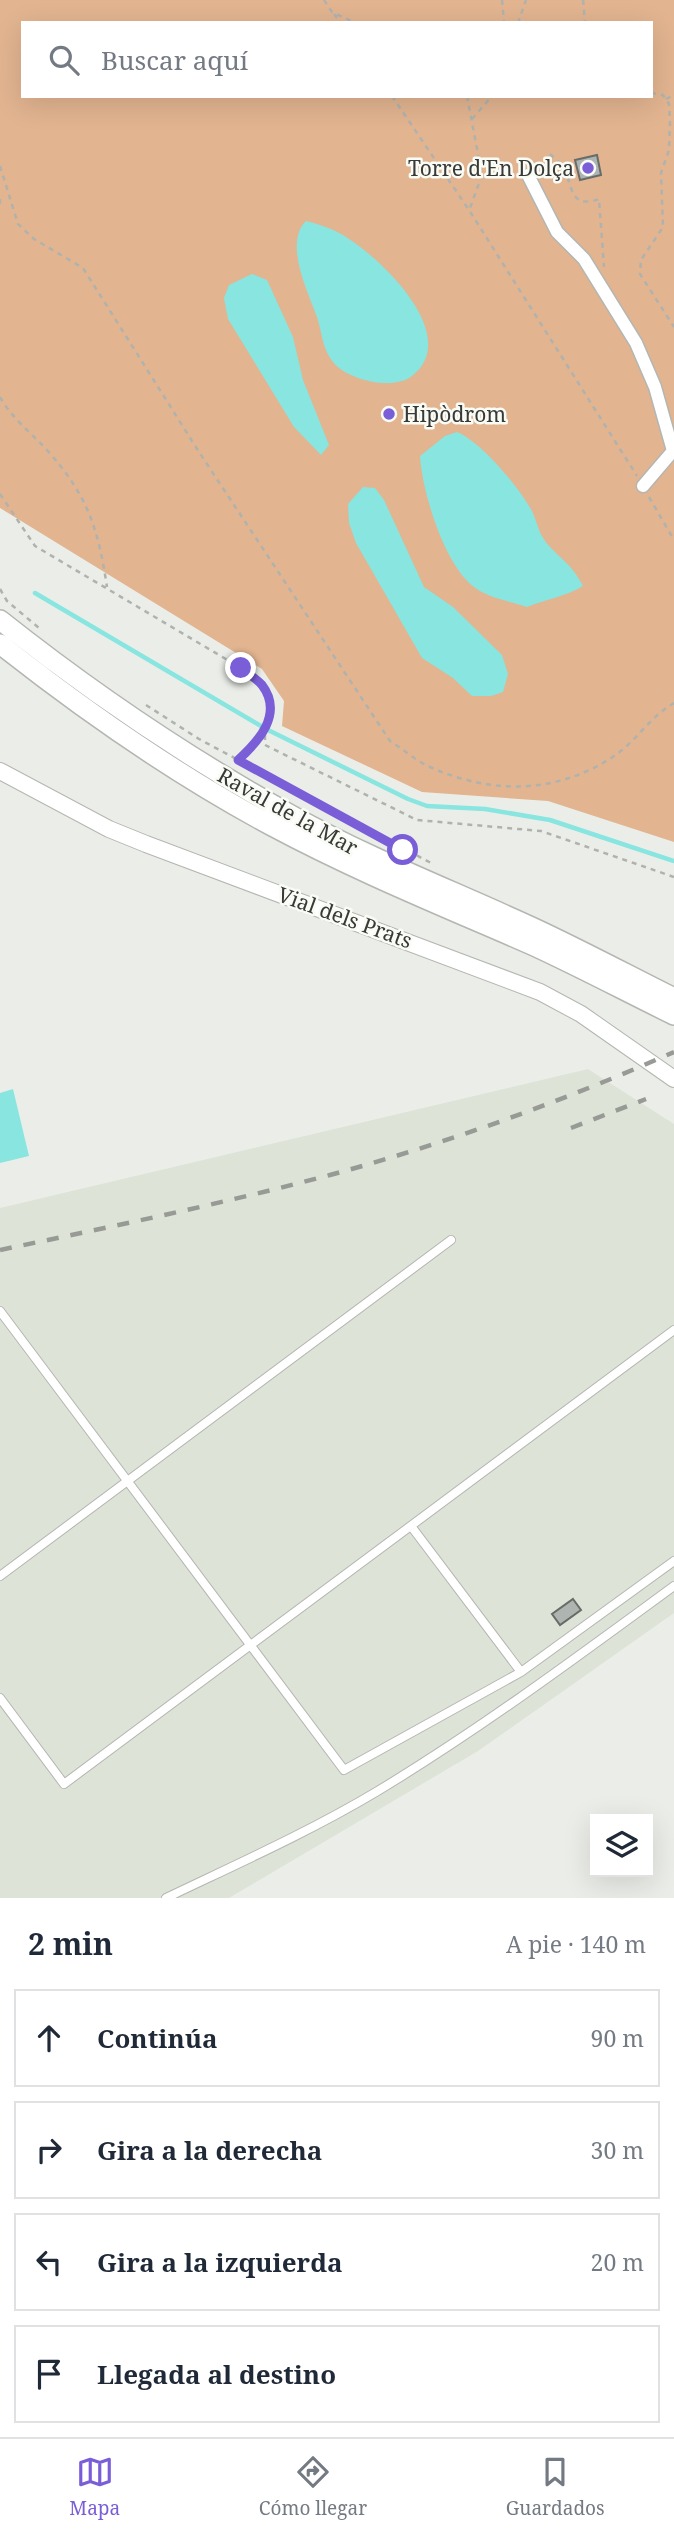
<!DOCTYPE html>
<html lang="es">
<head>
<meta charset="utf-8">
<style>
	body { margin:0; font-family:"Noto Serif",serif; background:#f2f2f3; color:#1f2937 }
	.controls { position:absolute; right:21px; bottom:21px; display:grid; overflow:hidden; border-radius:0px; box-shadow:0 7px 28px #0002 }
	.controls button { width:63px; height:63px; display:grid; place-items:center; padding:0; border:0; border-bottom:2px solid #e0e1e3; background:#fff; color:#1f2937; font:35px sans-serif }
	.stop { position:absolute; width:21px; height:21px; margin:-16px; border:5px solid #7a5ed8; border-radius:50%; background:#fff }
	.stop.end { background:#7a5ed8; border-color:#fff; box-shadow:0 2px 7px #0008 }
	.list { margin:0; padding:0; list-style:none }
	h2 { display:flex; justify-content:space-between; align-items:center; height:91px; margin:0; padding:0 28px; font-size:30px }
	h2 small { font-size:23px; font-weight:400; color:#747a83 }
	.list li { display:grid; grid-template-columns:46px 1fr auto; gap:21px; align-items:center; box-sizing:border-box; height:98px; margin:0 14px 14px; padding:0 14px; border:2px solid #e0e1e3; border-radius:0px }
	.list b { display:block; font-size:26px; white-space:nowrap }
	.list em { font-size:23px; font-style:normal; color:#747a83 }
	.icon { flex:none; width:38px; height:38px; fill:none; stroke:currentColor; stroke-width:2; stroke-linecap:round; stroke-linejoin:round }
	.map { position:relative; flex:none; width:674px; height:1898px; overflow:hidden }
	.search { position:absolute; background:#fff; box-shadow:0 7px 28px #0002; left:21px; right:21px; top:21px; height:77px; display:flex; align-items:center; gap:18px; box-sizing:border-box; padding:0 24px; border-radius:0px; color:#747a83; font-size:26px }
	.sheet { height:539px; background:#fff }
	nav { display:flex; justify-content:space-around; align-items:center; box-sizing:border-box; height:98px; border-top:2px solid #e0e1e3; background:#fff; font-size:19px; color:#747a83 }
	nav a { display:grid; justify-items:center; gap:4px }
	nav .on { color:#7a5ed8 }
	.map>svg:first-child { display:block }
	.built { fill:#dde3d6 }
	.green { fill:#e2b490; fill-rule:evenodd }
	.water { fill:#88e5e0 }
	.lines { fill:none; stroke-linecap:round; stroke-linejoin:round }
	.stream { stroke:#88e5e0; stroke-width:4.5 }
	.building { fill:#aeb4b0; stroke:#676c69; stroke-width:2 }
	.service-casing { stroke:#b4b6b1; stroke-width:10 }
	.pedestrian-casing { stroke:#b4b6b1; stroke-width:15 }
	.minor-casing { stroke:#b4b6b1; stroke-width:18 }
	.tertiary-casing { stroke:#b4b6b1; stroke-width:22 }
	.path { stroke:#b0b2ae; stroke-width:2.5; stroke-dasharray:5 5; stroke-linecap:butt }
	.service { stroke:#fff; stroke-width:8 }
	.pedestrian { stroke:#fff; stroke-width:12 }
	.minor { stroke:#fff; stroke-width:16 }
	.tertiary { stroke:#fff; stroke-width:19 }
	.rail { stroke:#989a95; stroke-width:4.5; stroke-dasharray:12 12; stroke-linecap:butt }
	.route { stroke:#7a5ed8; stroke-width:9 }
	.poi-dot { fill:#7a5ed8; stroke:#f9fbf5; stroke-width:2.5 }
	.labels { text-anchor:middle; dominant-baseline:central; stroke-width:5; stroke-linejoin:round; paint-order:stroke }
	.poi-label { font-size:21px; fill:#393a38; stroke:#f9fbf5; text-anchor:end }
	.street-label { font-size:21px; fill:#393a38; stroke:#f9fbf5 }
</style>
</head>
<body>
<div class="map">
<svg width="674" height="1898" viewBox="0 0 674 1898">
	<rect width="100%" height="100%" fill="#ebeee8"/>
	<path class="built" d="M 588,1069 L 674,1124 L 674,1613 L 478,1751 L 229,1898 L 0,1898 L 0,1208 Z"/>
	<path class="green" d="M 0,0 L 674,0 L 674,842 L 548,801 L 422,792 L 282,726 L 284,701 L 262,669 L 0,508 ZM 23,23 L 651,23 L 651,96 L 23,96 Z"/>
	<path class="water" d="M 306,221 C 319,224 330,228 341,234 C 377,254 464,335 412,376 C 393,391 347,380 333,362 C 322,349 322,332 317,317 C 309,294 283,243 306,221 Z
		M 252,274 L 267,280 L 293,337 L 303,380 L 329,445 L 321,455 L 294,427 L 228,319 L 224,298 L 229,285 Z
		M 457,432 C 480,441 516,484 529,506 C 536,516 537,530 545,541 C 559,559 570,561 583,586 C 565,597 546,599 527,607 C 512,602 494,599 480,591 C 446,573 422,492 420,456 L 445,436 Z
		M 363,487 L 375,488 L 384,500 L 424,587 L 453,607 L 502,655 L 508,674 L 503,692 L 491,696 L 472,696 L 453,678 L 422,658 L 356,543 L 349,523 L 348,504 Z
		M 13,1089 L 29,1156 L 0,1163 L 0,1093 Z"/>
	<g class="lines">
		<path class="stream" d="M 35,593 L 266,729 L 408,799 L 427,806 L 485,809 L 550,820 L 674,861"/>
	</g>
	<path class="building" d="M 597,155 L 601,175 L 580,180 L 575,160 Z
		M 573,1599 L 581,1610 L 560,1625 L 552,1614 Z"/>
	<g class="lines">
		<g class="service-casing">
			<path id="service" d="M 0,1311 L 344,1770 L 521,1672 L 674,1561
				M 411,1526 L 521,1672
				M 0,1576 L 451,1240
				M 0,1698 L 64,1784 L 674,1330
				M 166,1898 C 237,1864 309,1832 376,1792 C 479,1730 577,1657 674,1586"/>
		</g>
		<g class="pedestrian-casing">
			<path id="pedestrian" d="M 528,175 L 557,232 L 584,259 L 636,343 L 655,387 L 673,451 L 643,486"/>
		</g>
		<g class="minor-casing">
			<path id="minor" d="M 0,771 L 109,829 L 146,844 L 540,992 L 581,1014 L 674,1079"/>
		</g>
		<g class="tertiary-casing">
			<path id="tertiary" d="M 0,620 C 92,693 188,758 291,815 C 370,859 454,891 536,929 C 583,951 628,975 674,998
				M 0,644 C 86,712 175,774 272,826 C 356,871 445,907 532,945 C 580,967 627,992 674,1015"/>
		</g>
		<path class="path" d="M 324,0 L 332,12 L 355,23
			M 502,0 L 504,23
			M 583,0 L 585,23
			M 334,14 L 341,23
			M 518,23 L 526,0
			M 651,93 L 663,95 L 669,104 L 670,122 L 669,150 L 661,173 L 663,227 L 641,260 L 640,274 L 674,327
			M 392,96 L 469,210 L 637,476
			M 467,96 L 482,175 L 470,208
			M 666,99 L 674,95
			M 472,119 L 492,96
			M 550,154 C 554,158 560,162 563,167 C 573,183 568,210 599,199 L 604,267
			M 0,166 L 18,224 L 34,239 L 83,268 L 199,452 L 390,741 C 403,749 416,761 430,767 C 492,795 558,794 614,756 C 638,740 649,717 674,703
			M 0,199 L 0,205
			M 0,397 C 11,417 31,433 47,450 C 88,496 98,528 107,587
			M 0,494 L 35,546 L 241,668 C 247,673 257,679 262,685 C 285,714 258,742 238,760
			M 649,497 L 674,540
			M 0,589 L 7,601 L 39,628
			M 146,705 L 199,739 L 431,863
			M 265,735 L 265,745 L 417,820 L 541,831 L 674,877"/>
		<use href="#service" class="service"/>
		<use href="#pedestrian" class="pedestrian"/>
		<use href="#minor" class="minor"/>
		<use href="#tertiary" class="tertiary"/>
		<path class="rail" d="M 571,1128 L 646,1099
			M 0,1250 C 110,1227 221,1204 330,1175 C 448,1143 563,1101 674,1052"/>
	</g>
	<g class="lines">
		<path class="route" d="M 241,668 C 247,673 257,679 262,685 C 284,714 258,742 238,760 L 403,850"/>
	</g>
	<g class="poi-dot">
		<circle cx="588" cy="168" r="7"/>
		<circle cx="389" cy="414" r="7"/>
	</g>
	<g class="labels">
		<g class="poi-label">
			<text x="574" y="168">Torre d'En Dolça</text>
			<text x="403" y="414" text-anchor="start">Hipòdrom</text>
		</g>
		<g class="street-label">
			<text transform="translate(288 811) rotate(29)">Raval de la Mar</text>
			<text transform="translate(345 917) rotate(20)">Vial dels Prats</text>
		</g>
	</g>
</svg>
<div class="controls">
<button><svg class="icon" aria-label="layers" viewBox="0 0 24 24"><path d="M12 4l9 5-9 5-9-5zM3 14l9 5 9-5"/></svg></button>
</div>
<div class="stop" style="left:403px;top:850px"></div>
<div class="stop end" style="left:241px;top:668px"></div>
<div class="search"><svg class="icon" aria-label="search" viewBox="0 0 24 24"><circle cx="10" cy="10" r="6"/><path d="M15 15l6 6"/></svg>Buscar aquí</div>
</div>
<section class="sheet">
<h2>2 min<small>A pie · 140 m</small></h2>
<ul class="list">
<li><svg class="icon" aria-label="ahead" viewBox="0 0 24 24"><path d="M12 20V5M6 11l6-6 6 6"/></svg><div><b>Continúa</b></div><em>90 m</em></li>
<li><svg class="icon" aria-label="right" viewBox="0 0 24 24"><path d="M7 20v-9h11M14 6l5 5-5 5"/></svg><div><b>Gira a la derecha</b></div><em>30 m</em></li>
<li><svg class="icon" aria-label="left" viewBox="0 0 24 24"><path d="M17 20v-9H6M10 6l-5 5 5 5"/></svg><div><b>Gira a la izquierda</b></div><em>20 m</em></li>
<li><svg class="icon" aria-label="arrive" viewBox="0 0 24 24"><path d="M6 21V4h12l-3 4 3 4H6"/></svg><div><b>Llegada al destino</b></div></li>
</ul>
</section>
<nav>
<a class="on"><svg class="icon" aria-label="map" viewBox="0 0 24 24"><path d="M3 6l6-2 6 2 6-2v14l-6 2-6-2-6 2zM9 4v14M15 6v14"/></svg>Mapa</a>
<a><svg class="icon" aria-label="directions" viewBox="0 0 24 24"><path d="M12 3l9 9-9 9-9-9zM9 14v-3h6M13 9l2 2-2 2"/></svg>Cómo llegar</a>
<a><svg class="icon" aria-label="saved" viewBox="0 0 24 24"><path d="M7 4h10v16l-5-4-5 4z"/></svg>Guardados</a>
</nav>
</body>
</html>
